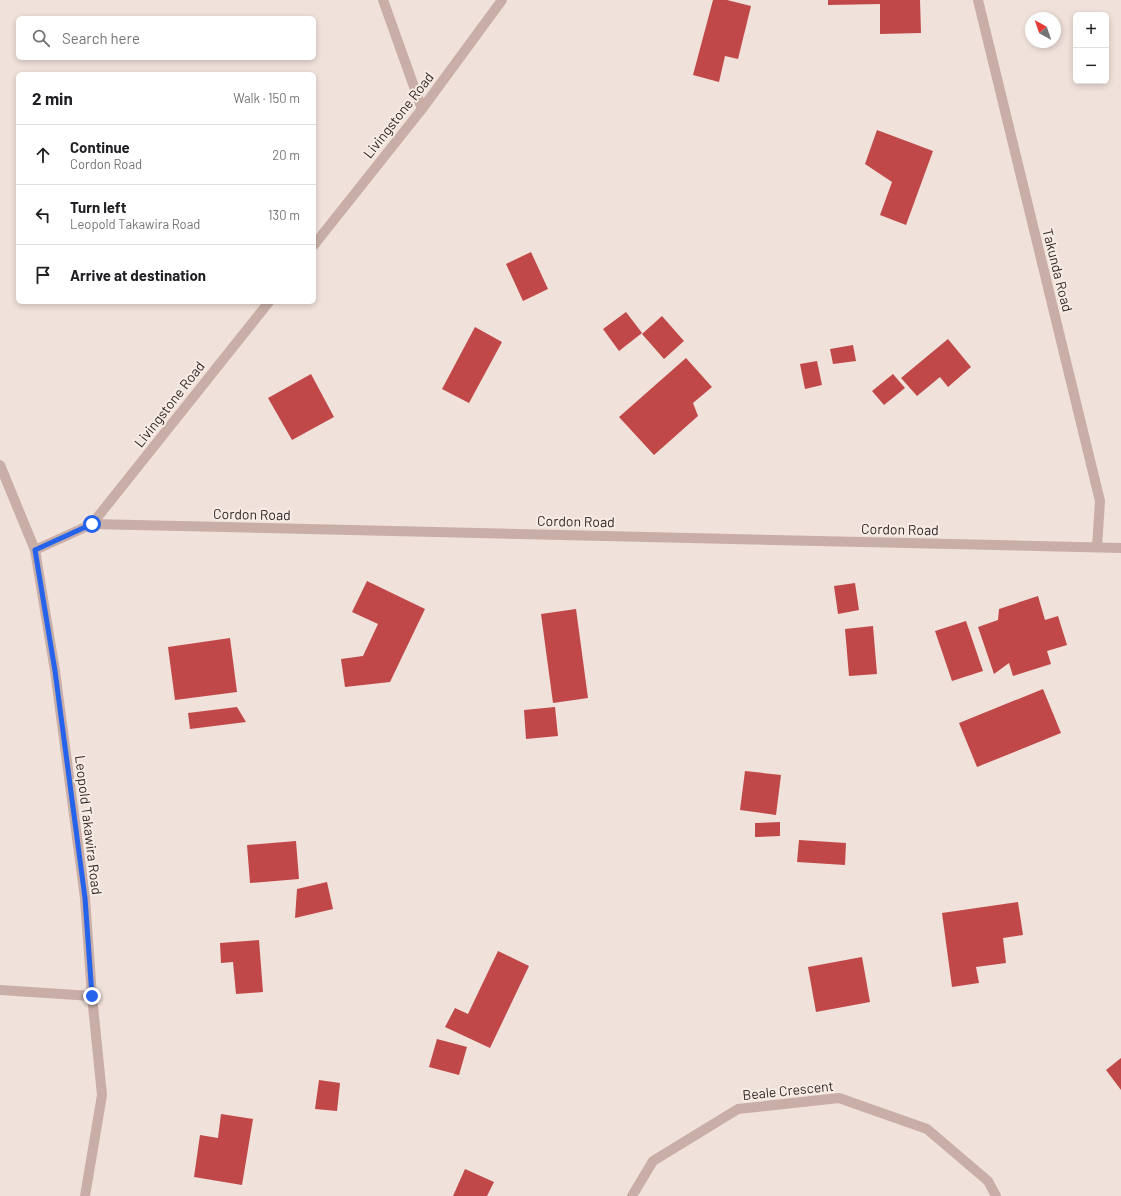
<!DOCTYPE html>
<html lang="en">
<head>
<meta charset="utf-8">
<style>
	body { margin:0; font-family:Barlow,sans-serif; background:#f2f2f2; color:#202124 }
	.controls { position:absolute; right:12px; top:12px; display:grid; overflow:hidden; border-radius:6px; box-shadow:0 2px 6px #0003 }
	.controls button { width:36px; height:36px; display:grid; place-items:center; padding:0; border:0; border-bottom:1px solid #e0e0e0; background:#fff; color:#202124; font:20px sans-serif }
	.compass { position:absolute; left:1025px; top:12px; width:36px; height:36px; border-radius:50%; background:#fff; box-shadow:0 2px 6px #0003; rotate:320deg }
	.stop { position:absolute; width:12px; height:12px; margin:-9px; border:3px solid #2563eb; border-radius:50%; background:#fff }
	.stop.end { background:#2563eb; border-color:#fff; box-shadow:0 1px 4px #0008 }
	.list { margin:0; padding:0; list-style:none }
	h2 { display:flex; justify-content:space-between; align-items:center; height:52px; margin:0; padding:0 16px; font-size:17px }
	h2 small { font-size:13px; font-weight:400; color:#757577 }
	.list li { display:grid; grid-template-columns:26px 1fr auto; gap:12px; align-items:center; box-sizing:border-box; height:60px; padding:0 16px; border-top:1px solid #e0e0e0 }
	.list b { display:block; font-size:15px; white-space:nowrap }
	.list p { margin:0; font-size:13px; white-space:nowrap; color:#757577 }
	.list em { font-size:13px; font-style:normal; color:#757577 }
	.icon { flex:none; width:22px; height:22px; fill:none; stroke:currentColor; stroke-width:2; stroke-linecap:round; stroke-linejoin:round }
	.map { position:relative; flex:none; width:1121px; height:1196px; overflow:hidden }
	.search { position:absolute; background:#fff; box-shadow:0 2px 6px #0003; left:16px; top:16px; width:300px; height:44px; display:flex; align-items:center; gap:10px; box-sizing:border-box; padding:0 14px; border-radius:6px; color:#757577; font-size:15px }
	.panel { position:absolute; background:#fff; box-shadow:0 2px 6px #0003; left:16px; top:72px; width:300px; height:232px; border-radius:6px }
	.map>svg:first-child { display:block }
	.building { fill:#c14848 }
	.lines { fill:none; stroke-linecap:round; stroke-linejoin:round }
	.minor { stroke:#c8aea7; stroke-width:10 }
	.route { stroke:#2563eb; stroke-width:5 }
	.labels { text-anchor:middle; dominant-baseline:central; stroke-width:4; stroke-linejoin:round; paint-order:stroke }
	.street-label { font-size:14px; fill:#352827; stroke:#f8ece6 }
</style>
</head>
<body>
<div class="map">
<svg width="1121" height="1196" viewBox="0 0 1121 1196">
	<rect width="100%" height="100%" fill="#f0e1da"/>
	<path class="building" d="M 713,0 L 727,0 L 751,6 L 738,59 L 725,56 L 719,82 L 693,75 Z
		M 828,0 L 920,0 L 921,33 L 880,34 L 880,4 L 828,5 Z
		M 877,130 L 933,151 L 906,225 L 880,215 L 892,182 L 865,164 Z
		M 531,252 L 548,289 L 523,301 L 506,264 Z
		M 626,312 L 642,333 L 619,351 L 603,329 Z
		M 662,316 L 684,341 L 664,359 L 642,334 Z
		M 475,327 L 502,342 L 469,403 L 442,389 Z
		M 948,339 L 971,367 L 948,387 L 940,377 L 917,396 L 901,378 Z
		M 853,345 L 856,361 L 833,364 L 830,349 Z
		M 686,358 L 712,387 L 693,403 L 698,416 L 654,455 L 619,417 Z
		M 817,361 L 822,385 L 805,389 L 800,364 Z
		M 311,374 L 334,417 L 292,440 L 268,398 Z
		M 893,374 L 905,388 L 884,405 L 872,391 Z
		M 367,581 L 425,609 L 390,682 L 345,687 L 341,659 L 363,656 L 378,624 L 352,612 Z
		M 855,583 L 859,610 L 838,614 L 834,586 Z
		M 1038,596 L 1045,620 L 1058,616 L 1067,645 L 1047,651 L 1051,664 L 1013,676 L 1009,663 L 994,674 L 978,627 L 998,620 L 999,609 Z
		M 576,609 L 588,698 L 553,703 L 541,614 Z
		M 966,621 L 983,671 L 952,681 L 935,631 Z
		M 873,626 L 877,674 L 849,676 L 845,629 Z
		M 230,638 L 237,692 L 175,700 L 168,647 Z
		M 1043,689 L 1061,733 L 977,767 L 959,723 Z
		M 237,707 L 246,722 L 190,729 L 188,713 Z
		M 555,707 L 558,736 L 526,739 L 524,710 Z
		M 745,771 L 781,775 L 776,815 L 740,810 Z
		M 780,822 L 780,836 L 755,837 L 755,823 Z
		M 799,840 L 846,843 L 845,865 L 797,862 Z
		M 296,841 L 299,879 L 250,883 L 247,845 Z
		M 327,882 L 333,909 L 295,918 L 297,889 Z
		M 1018,902 L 1023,935 L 1003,938 L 1006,963 L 976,967 L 979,983 L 952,987 L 942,913 Z
		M 259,940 L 263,992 L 236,994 L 233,962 L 221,963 L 220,943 Z
		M 498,951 L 529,966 L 490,1048 L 445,1027 L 455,1008 L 468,1014 Z
		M 862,957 L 870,1002 L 816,1012 L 808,967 Z
		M 437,1039 L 467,1047 L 459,1075 L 429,1067 Z
		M 1121,1058 L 1121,1090 L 1106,1070 Z
		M 319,1080 L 340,1083 L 337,1111 L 315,1109 Z
		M 221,1114 L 253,1119 L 242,1185 L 194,1177 L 200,1135 L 218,1138 Z
		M 465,1169 L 494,1182 L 487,1196 L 453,1196 Z"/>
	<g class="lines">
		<path class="minor" d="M 383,0 L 422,109
			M 978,0 L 1100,501 L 1097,547
			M 314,245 L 422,109 L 502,0
			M 0,465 L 35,550 L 55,671 L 85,898 L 92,996 L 102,1095 L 85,1196
			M 92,524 L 269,302
			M 35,550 L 92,524 L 1121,548
			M 0,990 L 92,996
			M 632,1196 L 653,1161 L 738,1109 L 839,1098 L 927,1129 L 988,1181 L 996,1196"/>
	</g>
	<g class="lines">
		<path class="route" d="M 92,524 L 35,550 L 55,671 L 85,898 L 92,996"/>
	</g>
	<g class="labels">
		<g class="street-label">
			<text transform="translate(398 115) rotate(-52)">Livingstone Road</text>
			<text transform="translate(1058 270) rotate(76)">Takunda Road</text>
			<text transform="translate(169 404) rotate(-52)">Livingstone Road</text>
			<text transform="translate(252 514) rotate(1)">Cordon Road</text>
			<text transform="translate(576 521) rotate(1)">Cordon Road</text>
			<text transform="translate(900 529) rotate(1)">Cordon Road</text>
			<text transform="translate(89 825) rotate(83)">Leopold Takawira Road</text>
			<text transform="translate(788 1090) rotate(-6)">Beale Crescent</text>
		</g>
	</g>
</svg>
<div class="controls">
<button>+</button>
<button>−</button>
</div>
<svg class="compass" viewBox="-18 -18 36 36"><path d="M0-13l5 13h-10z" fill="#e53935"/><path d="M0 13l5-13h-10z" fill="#757577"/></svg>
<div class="stop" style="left:92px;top:524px"></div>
<div class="stop end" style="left:92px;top:996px"></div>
<div class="search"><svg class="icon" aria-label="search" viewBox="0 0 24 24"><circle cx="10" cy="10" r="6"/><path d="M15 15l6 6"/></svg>Search here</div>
<section class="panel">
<h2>2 min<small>Walk · 150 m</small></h2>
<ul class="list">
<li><svg class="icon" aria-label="ahead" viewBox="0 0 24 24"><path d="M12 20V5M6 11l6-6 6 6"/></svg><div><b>Continue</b><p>Cordon Road</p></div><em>20 m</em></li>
<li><svg class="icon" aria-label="left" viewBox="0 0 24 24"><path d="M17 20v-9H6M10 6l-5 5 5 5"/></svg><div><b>Turn left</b><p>Leopold Takawira Road</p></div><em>130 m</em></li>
<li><svg class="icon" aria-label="arrive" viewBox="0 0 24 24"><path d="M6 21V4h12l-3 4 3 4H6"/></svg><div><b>Arrive at destination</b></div></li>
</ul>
</section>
</div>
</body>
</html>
